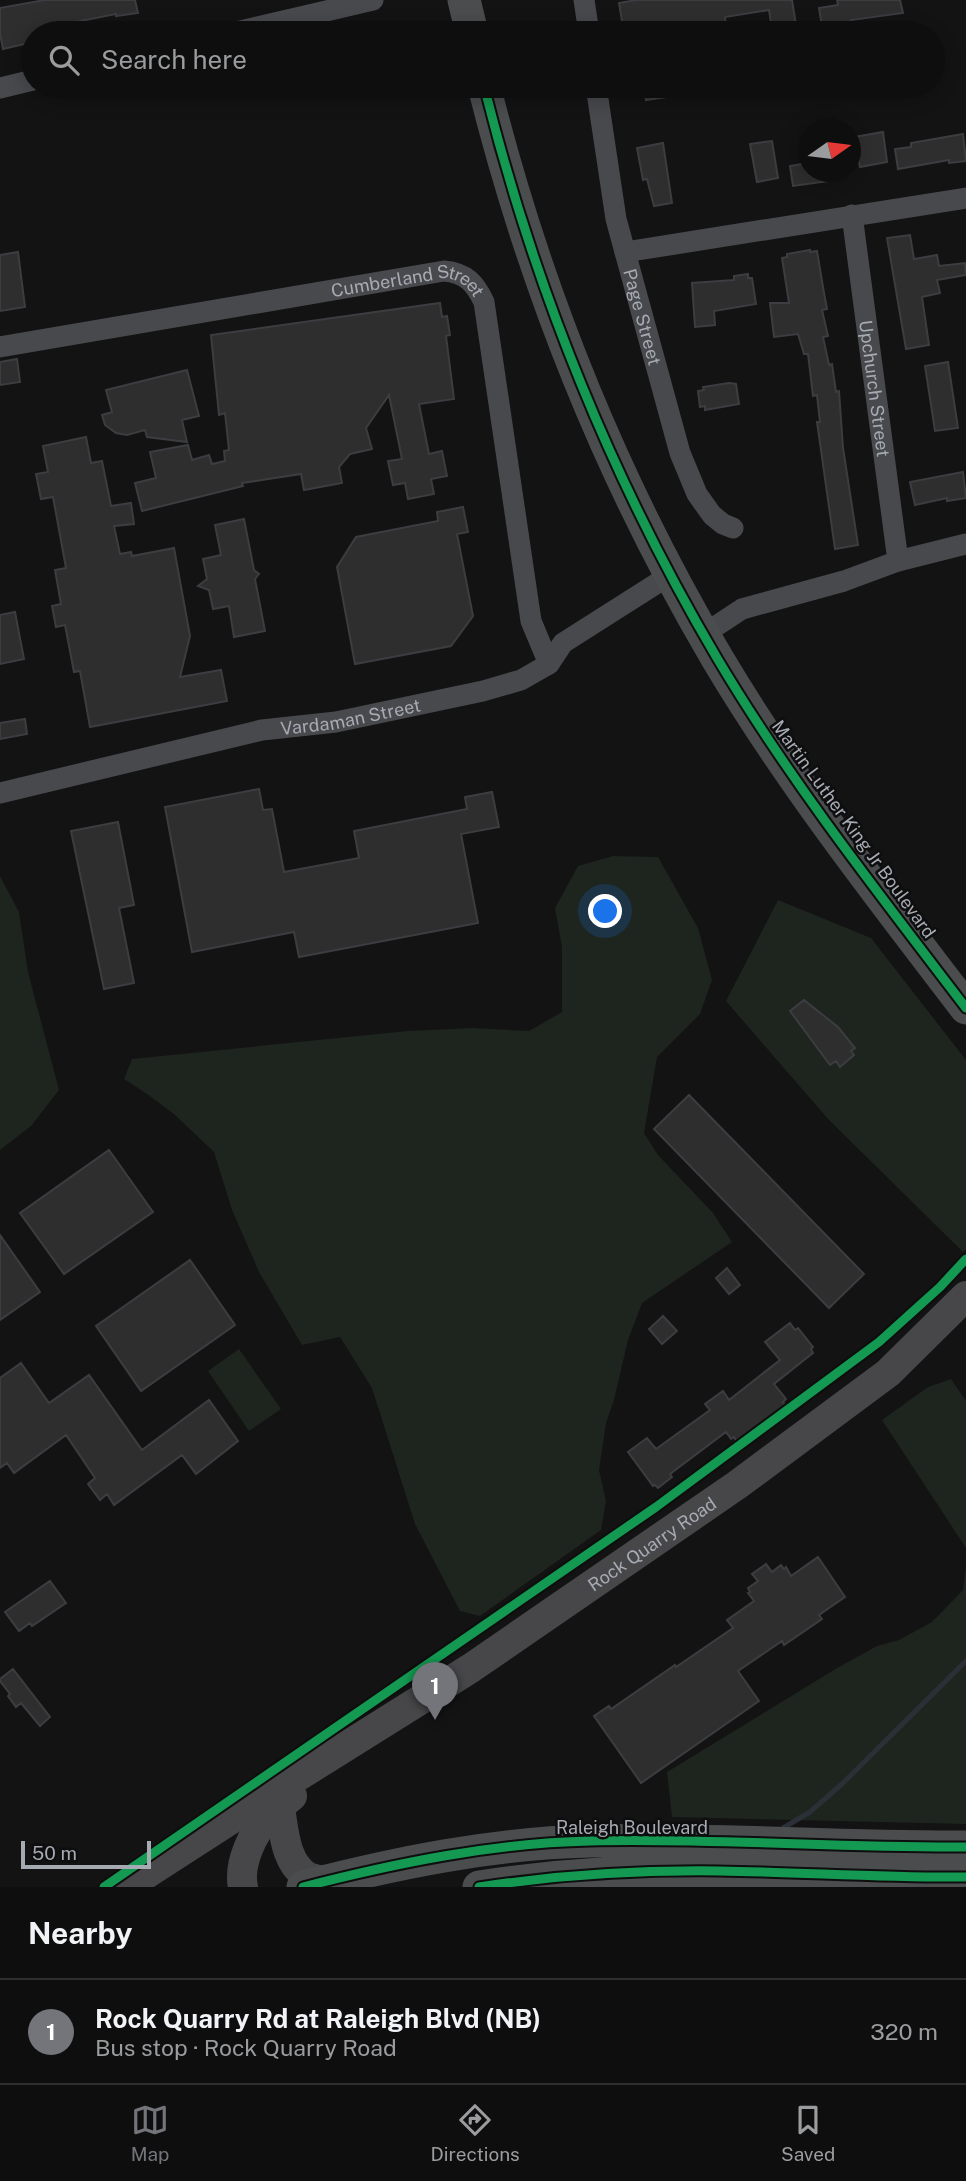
<!DOCTYPE html>
<html lang="en">
<head>
<meta charset="utf-8">
<style>
	body { margin:0; font-family:"Public Sans",sans-serif; background:#171718; color:#f1f3f6 }
	.compass { position:absolute; left:798px; top:119px; width:63px; height:63px; border-radius:50%; background:#0e0e0f; box-shadow:0 4px 18px #0003; rotate:76deg }
	.scale { position:absolute; left:21px; bottom:18px; width:130px; box-sizing:border-box; padding-left:7px; border:4px solid #a6aab3; border-top:0; font-size:19px; line-height:24px; white-space:nowrap; color:#a6aab3; -webkit-text-stroke:5px #0e0e0f; paint-order:stroke }
	.you { position:absolute; left:606px; top:912px; width:24px; height:24px; margin:-18px; border:5px solid #fff; border-radius:50%; background:#1a73e8; box-shadow:0 0 0 10px #1a73e833 }
	.badge { display:grid; place-items:center; width:46px; height:46px; border-radius:50%; background:#73757b; color:#fff; font-size:23px; font-weight:700 }
	.pin { position:absolute; translate:-50% -58px; filter:drop-shadow(0 2px 4px #0008) }
	.pin::after { content:''; position:absolute; top:37px; width:24px; height:21px; background:inherit; clip-path:polygon(0 0,100% 0,50% 100%) }
	.list { margin:0; padding:0; list-style:none }
	h2 { display:flex; justify-content:space-between; align-items:center; height:91px; margin:0; padding:0 28px; font-size:30px }
	h2 small { font-size:23px; font-weight:400; color:#9b9c9e }
	.list li { display:grid; grid-template-columns:46px 1fr auto; gap:21px; align-items:center; box-sizing:border-box; height:105px; padding:0 28px; border-top:2px solid #2e2e2f }
	.list b { display:block; font-size:26px; white-space:nowrap }
	.list p { margin:0; font-size:23px; white-space:nowrap; color:#9b9c9e }
	.list em { font-size:23px; font-style:normal; color:#9b9c9e }
	.icon { flex:none; width:38px; height:38px; fill:none; stroke:currentColor; stroke-width:2; stroke-linecap:round; stroke-linejoin:round }
	.map { position:relative; flex:none; width:966px; height:1887px; overflow:hidden }
	.search { position:absolute; background:#0e0e0f; box-shadow:0 4px 18px #0003; left:21px; right:21px; top:21px; height:77px; display:flex; align-items:center; gap:18px; box-sizing:border-box; padding:0 24px; border-radius:38px; color:#9b9c9e; font-size:26px }
	.sheet { height:196px; background:#0e0e0f }
	nav { display:flex; justify-content:space-around; align-items:center; box-sizing:border-box; height:98px; border-top:2px solid #2e2e2f; background:#0e0e0f; font-size:19px; color:#9b9c9e }
	nav a { display:grid; justify-items:center; gap:4px }
	nav .on { color:#73757b }
	.map>svg:first-child { display:block }
	.green { fill:#1e241e }
	.lines { fill:none; stroke-linecap:round; stroke-linejoin:round }
	.stream { stroke:#2b3036; stroke-width:5 }
	.building { fill:#2e2e2f; stroke:#3c3d40; stroke-width:2 }
	.minor { stroke:#48494d; stroke-width:21 }
	.secondary { stroke:#47474a; stroke-width:30 }
	.primary { stroke:#4b4c4e; stroke-width:33 }
	.cycleway-casing { stroke:#0e0e0f; stroke-width:13 }
	.cycleway { stroke:#139951; stroke-width:9 }
	.labels { text-anchor:middle; dominant-baseline:central; stroke-width:5; stroke-linejoin:round; paint-order:stroke }
	.street-label { font-size:18px; fill:#a6aab3; stroke:#0e0e0f }
</style>
</head>
<body>
<div class="map">
<svg width="966" height="1887" viewBox="0 0 966 1887">
	<rect width="100%" height="100%" fill="#131314"/>
	<path class="green" d="M 613,856 L 658,857 L 698,928 L 712,980 L 700,1014 L 657,1057 L 644,1133 L 658,1155 L 713,1213 L 732,1242 L 642,1303 L 628,1340 L 614,1400 L 606,1423 L 599,1470 L 606,1501 L 601,1530 L 480,1616 L 460,1611 L 415,1524 L 372,1388 L 340,1337 L 302,1345 L 259,1272 L 232,1210 L 214,1152 L 175,1115 L 150,1096 L 124,1079 L 132,1059 L 408,1031 L 473,1028 L 529,1031 L 562,1012 L 562,947 L 555,908 L 578,866 Z
		M 0,876 L 19,912 L 28,972 L 59,1090 L 31,1126 L 0,1150 Z
		M 778,900 L 871,938 L 966,1060 L 966,1249 L 963,1252 L 828,1119 L 726,1001 Z
		M 239,1349 L 281,1409 L 249,1431 L 208,1371 Z
		M 951,1379 L 966,1401 L 966,1548 L 882,1420 L 928,1387 Z
		M 966,1566 L 966,1824 L 672,1817 L 667,1772 L 837,1668 L 877,1646 L 899,1640 L 932,1622 L 963,1590 Z"/>
	<g class="lines">
		<path class="stream" d="M 783,1828 L 810,1812 L 842,1784 L 966,1661"/>
	</g>
	<path class="building" d="M 45,0 L 135,0 L 138,13 L 116,16 L 116,14 L 55,26 L 57,33 L 33,33 L 33,42 L 3,49 L 0,33 L 0,8 Z
		M 636,0 L 792,0 L 796,25 L 772,29 L 769,10 L 725,17 L 727,33 L 624,33 L 619,3 Z
		M 837,0 L 900,0 L 903,13 L 851,20 L 851,23 L 822,27 L 819,8 L 838,5 Z
		M 644,86 L 687,86 L 687,94 L 646,100 Z
		M 883,132 L 887,162 L 860,167 L 854,137 Z
		M 963,134 L 966,161 L 949,163 L 949,160 L 898,169 L 895,149 L 911,147 L 911,143 Z
		M 772,141 L 778,178 L 757,182 L 750,144 Z
		M 663,143 L 672,203 L 654,206 L 647,179 L 643,180 L 637,148 Z
		M 808,163 L 808,172 L 837,172 L 837,180 L 793,186 L 790,166 Z
		M 910,235 L 914,259 L 937,255 L 939,266 L 965,263 L 966,275 L 937,280 L 940,293 L 922,297 L 929,345 L 906,349 L 887,238 Z
		M 810,250 L 810,252 L 817,251 L 824,293 L 827,309 L 822,310 L 828,336 L 823,337 L 829,365 L 832,364 L 836,392 L 839,391 L 843,448 L 858,545 L 835,549 L 817,422 L 820,422 L 817,395 L 813,396 L 808,354 L 804,354 L 798,334 L 774,337 L 770,303 L 789,303 L 782,258 L 787,257 L 787,254 Z
		M 18,252 L 25,307 L 0,311 L 0,255 Z
		M 748,274 L 748,278 L 752,278 L 756,304 L 714,311 L 715,325 L 695,327 L 692,283 L 734,280 L 734,276 Z
		M 440,303 L 442,317 L 447,316 L 450,335 L 446,336 L 454,399 L 419,404 L 429,454 L 442,451 L 447,476 L 431,479 L 434,494 L 408,499 L 405,483 L 393,485 L 388,461 L 402,459 L 389,395 L 366,428 L 372,449 L 350,454 L 339,467 L 342,483 L 304,490 L 301,474 L 242,483 L 243,486 L 142,511 L 135,483 L 156,478 L 150,452 L 188,445 L 192,460 L 209,455 L 212,464 L 225,461 L 224,451 L 229,450 L 225,413 L 219,415 L 211,335 Z
		M 17,359 L 20,382 L 0,385 L 0,362 Z
		M 948,362 L 958,428 L 935,431 L 925,366 Z
		M 187,370 L 199,416 L 182,420 L 187,442 L 147,437 L 145,430 L 127,435 L 116,433 L 105,425 L 102,415 L 112,412 L 106,390 Z
		M 729,383 L 736,384 L 739,404 L 705,410 L 705,406 L 700,407 L 698,391 L 704,390 L 703,387 Z
		M 86,437 L 91,463 L 102,461 L 111,506 L 131,503 L 134,524 L 114,526 L 120,554 L 131,552 L 132,556 L 174,548 L 190,636 L 180,677 L 221,670 L 227,701 L 90,727 L 80,671 L 74,672 L 65,625 L 56,627 L 52,606 L 61,604 L 55,570 L 66,568 L 53,497 L 41,499 L 36,474 L 48,472 L 43,446 Z
		M 963,472 L 966,498 L 947,501 L 947,498 L 915,505 L 910,482 Z
		M 463,507 L 468,532 L 457,534 L 473,616 L 451,646 L 355,664 L 337,567 L 356,537 L 438,521 L 437,512 Z
		M 244,519 L 254,570 L 259,574 L 255,579 L 265,631 L 234,637 L 229,606 L 213,609 L 209,590 L 198,586 L 207,579 L 203,559 L 221,555 L 215,525 Z
		M 15,612 L 24,659 L 0,664 L 0,615 Z
		M 25,719 L 27,734 L 0,739 L 0,723 Z
		M 259,789 L 263,810 L 272,809 L 284,872 L 359,858 L 354,831 L 467,809 L 465,797 L 492,792 L 499,827 L 461,834 L 478,923 L 299,957 L 294,932 L 192,952 L 165,807 Z
		M 118,822 L 134,905 L 119,908 L 134,983 L 104,989 L 71,831 Z
		M 804,1000 L 838,1027 L 855,1048 L 851,1051 L 854,1055 L 840,1067 L 836,1061 L 830,1065 L 790,1011 Z
		M 689,1095 L 864,1274 L 829,1308 L 654,1129 Z
		M 109,1150 L 153,1212 L 64,1274 L 20,1213 Z
		M 0,1235 L 40,1292 L 0,1320 Z
		M 190,1260 L 235,1325 L 141,1391 L 96,1326 Z
		M 727,1268 L 740,1285 L 729,1294 L 716,1278 Z
		M 663,1316 L 677,1331 L 662,1344 L 649,1329 Z
		M 790,1323 L 795,1330 L 798,1328 L 813,1347 L 811,1349 L 813,1353 L 774,1384 L 786,1399 L 783,1402 L 786,1406 L 736,1441 L 734,1437 L 731,1439 L 726,1432 L 670,1474 L 672,1477 L 658,1488 L 655,1485 L 653,1486 L 628,1452 L 647,1438 L 656,1449 L 710,1410 L 705,1404 L 723,1391 L 729,1400 L 780,1360 L 765,1342 Z
		M 21,1363 L 49,1403 L 89,1375 L 142,1450 L 209,1400 L 238,1441 L 196,1474 L 182,1455 L 114,1505 L 107,1494 L 100,1500 L 88,1484 L 95,1478 L 66,1435 L 14,1473 L 7,1463 L 0,1468 L 0,1378 Z
		M 818,1557 L 845,1597 L 819,1615 L 822,1619 L 784,1645 L 782,1641 L 738,1671 L 759,1701 L 641,1783 L 594,1716 L 609,1706 L 611,1709 L 675,1665 L 676,1667 L 733,1628 L 727,1620 L 754,1601 L 748,1593 L 750,1592 L 748,1588 L 758,1581 L 752,1574 L 766,1564 L 772,1572 L 781,1565 L 784,1569 L 786,1567 L 791,1576 Z
		M 50,1581 L 66,1603 L 32,1626 L 30,1623 L 19,1631 L 5,1612 Z
		M 13,1669 L 50,1717 L 40,1726 L 21,1703 L 16,1707 L 8,1696 L 10,1694 L 0,1681 L 0,1679 Z"/>
	<g class="lines">
		<g class="minor">
			<path d="M 584,0 L 589,33"/>
			<path d="M 232,33 L 373,0"/>
			<path id="s1" d="M 596,86 L 616,219 L 680,453 L 697,494 L 712,515 L 723,524 L 733,528"/>
			<path d="M 0,88 L 33,80"/>
			<path id="s2" d="M 852,215 L 898,561"/>
			<path d="M 625,252 L 966,198"/>
			<path id="s3" d="M 0,347 L 444,271 C 466,273 475,283 484,302 L 531,621 L 549,664"/>
			<path d="M 704,634 L 742,609 L 844,581 L 898,561 L 966,544"/>
			<path id="s4" d="M 0,793 L 262,730 L 336,722 L 483,691 L 521,680 L 549,664 L 563,643 L 670,575"/>
		</g>
		<g class="secondary">
			<path d="M 280,1808 C 284,1831 285,1864 308,1877 C 313,1879 320,1880 324,1881"/>
			<path id="s5" d="M 126,1887 L 289,1782 L 471,1668 L 737,1485 L 888,1373 L 966,1296"/>
			<path d="M 243,1887 C 238,1864 253,1831 270,1815 C 277,1808 285,1802 292,1796"/>
		</g>
		<path class="primary" d="M 464,0 L 472,33
			M 484,86 C 534,286 612,480 717,658 C 790,781 879,894 966,1008
			M 303,1887 C 396,1863 494,1843 590,1841 C 715,1838 841,1848 966,1847
			M 479,1887 C 558,1875 639,1870 719,1871 C 802,1872 884,1878 966,1877"/>
		<g class="cycleway-casing">
			<path id="cycleway" d="M 484,86 C 534,286 612,480 717,658 C 790,781 879,894 966,1008
				M 104,1887 L 656,1507 L 879,1342 L 940,1287 L 966,1259
				M 303,1887 C 396,1863 494,1843 590,1841 C 715,1838 841,1848 966,1847
				M 479,1887 C 558,1875 639,1870 719,1871 C 802,1872 884,1878 966,1877"/>
		</g>
		<use href="#cycleway" class="cycleway"/>
	</g>
	<g class="labels">
		<g class="street-label">
			<text stroke="none"><textPath href="#s3" startOffset="416">Cumberland Street</textPath></text>
			<text stroke="none"><textPath href="#s1" startOffset="236">Page Street</textPath></text>
			<text stroke="none"><textPath href="#s2" startOffset="175">Upchurch Street</textPath></text>
			<text stroke="none"><textPath href="#s4" startOffset="359">Vardaman Street</textPath></text>
			<text transform="translate(854 829) rotate(54)">Martin Luther King Jr Boulevard</text>
			<text stroke="none"><textPath href="#s5" startOffset="628">Rock Quarry Road</textPath></text>
			<text x="632" y="1827">Raleigh Boulevard</text>
		</g>
	</g>
</svg>
<svg class="compass" viewBox="-18 -18 36 36"><path d="M0-13l5 13h-10z" fill="#e53935"/><path d="M0 13l5-13h-10z" fill="#9b9c9e"/></svg>
<div class="scale">50 m</div>
<div class="you"></div>
<div class="pin badge" style="left:435px;top:1720px">1</div>
<div class="search"><svg class="icon" aria-label="search" viewBox="0 0 24 24"><circle cx="10" cy="10" r="6"/><path d="M15 15l6 6"/></svg>Search here</div>
</div>
<section class="sheet">
<h2>Nearby<small></small></h2>
<ul class="list">
<li><span class="badge">1</span><div><b>Rock Quarry Rd at Raleigh Blvd (NB)</b><p>Bus stop · Rock Quarry Road</p></div><em>320 m</em></li>
</ul>
</section>
<nav>
<a class="on"><svg class="icon" aria-label="map" viewBox="0 0 24 24"><path d="M3 6l6-2 6 2 6-2v14l-6 2-6-2-6 2zM9 4v14M15 6v14"/></svg>Map</a>
<a><svg class="icon" aria-label="directions" viewBox="0 0 24 24"><path d="M12 3l9 9-9 9-9-9zM9 14v-3h6M13 9l2 2-2 2"/></svg>Directions</a>
<a><svg class="icon" aria-label="saved" viewBox="0 0 24 24"><path d="M7 4h10v16l-5-4-5 4z"/></svg>Saved</a>
</nav>
</body>
</html>
